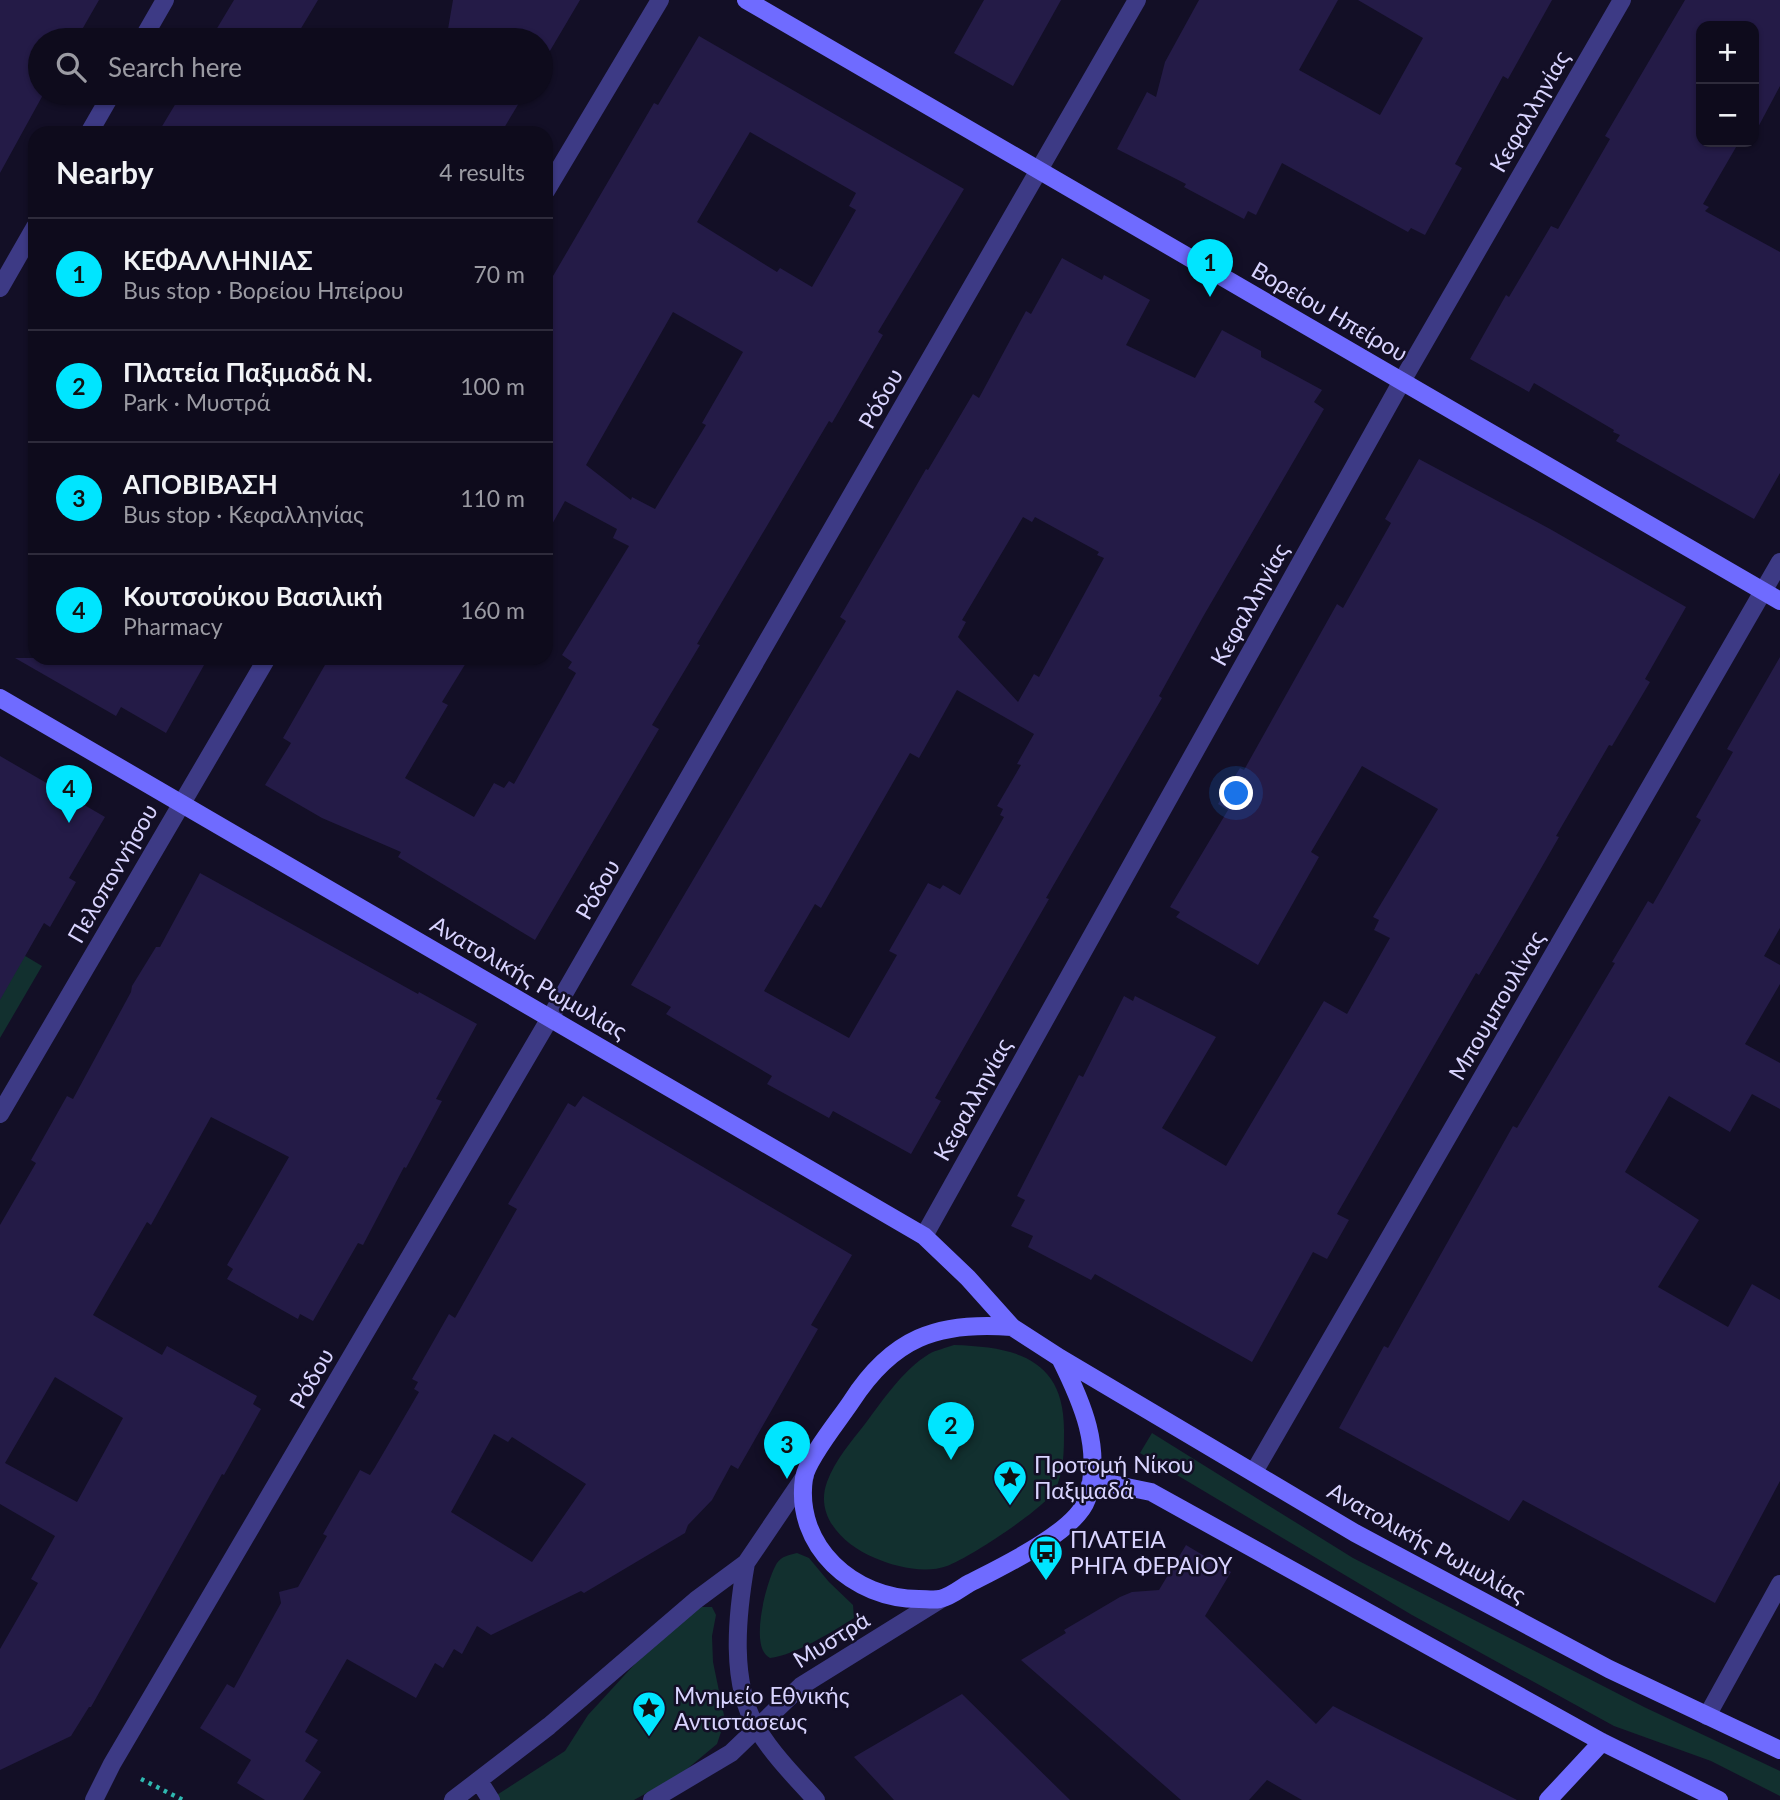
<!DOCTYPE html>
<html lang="en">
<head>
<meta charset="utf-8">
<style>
	body { margin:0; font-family:Lato,sans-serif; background:#171425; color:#f1f3f6 }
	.controls { position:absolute; right:21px; top:21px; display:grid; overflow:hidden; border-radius:14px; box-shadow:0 2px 5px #0004 }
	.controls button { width:63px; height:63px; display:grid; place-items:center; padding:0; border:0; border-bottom:2px solid #2e2b3b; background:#0e0b1c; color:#f1f3f6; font:35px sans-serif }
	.you { position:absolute; left:1237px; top:794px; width:24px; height:24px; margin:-18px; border:5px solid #fff; border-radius:50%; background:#1a73e8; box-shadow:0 0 0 10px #1a73e833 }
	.badge { display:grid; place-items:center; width:46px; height:46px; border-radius:50%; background:#00e5ff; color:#111; font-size:23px; font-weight:700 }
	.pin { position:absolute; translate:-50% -58px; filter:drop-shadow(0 2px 4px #0008) }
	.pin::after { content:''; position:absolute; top:37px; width:24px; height:21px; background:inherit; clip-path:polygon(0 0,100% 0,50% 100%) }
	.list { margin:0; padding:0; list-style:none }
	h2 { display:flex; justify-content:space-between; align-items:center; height:91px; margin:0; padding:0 28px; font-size:30px }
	h2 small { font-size:23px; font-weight:400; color:#9b9ba3 }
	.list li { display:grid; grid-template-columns:46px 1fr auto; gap:21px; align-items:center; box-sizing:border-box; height:112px; padding:0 28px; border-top:2px solid #2e2b3b }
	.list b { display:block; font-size:26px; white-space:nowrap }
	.list p { margin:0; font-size:23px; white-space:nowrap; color:#9b9ba3 }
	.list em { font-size:23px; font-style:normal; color:#9b9ba3 }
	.icon { flex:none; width:38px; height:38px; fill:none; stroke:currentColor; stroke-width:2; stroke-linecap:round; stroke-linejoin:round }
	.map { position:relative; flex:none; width:1780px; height:1800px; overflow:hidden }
	.search { position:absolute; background:#0e0b1c; box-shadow:0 2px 5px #0004; left:28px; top:28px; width:525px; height:77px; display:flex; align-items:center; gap:18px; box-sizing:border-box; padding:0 24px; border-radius:38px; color:#9b9ba3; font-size:26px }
	.panel { position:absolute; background:#0e0b1c; box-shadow:0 2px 5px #0004; left:28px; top:126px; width:525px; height:539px; border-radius:21px }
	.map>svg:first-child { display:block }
	.green { fill:#12302f }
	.building { fill:#241b47; fill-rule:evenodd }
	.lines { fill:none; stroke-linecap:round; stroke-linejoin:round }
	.path { stroke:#2fb8b0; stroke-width:4.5; stroke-dasharray:3.5 5; stroke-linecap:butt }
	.street { stroke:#3d3a85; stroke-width:18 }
	.secondary { stroke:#6f6bff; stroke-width:18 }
	.labels { text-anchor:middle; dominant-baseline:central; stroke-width:5; stroke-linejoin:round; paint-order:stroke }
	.street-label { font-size:23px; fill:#d9d4ff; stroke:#130f26 }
	.poi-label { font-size:23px; fill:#d9d4ff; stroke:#130f26; text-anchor:start }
</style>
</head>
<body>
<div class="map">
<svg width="1780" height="1800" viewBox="0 0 1780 1800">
	<rect width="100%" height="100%" fill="#130f26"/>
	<path class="green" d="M 0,941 L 42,966 L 0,1038 Z
		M 954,1345 C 1017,1347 1065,1359 1064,1432 C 1064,1450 1064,1473 1055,1490 C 1044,1509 969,1558 947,1566 C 925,1574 896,1567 875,1558 C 845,1546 814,1517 827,1482 C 835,1460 851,1442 865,1424 C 883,1400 903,1370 929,1354 C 936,1350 946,1348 954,1345 Z
		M 1152,1433 L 1353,1558 L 1644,1707 L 1780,1771 L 1780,1796 L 1711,1761 L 1614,1726 L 1412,1615 L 1140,1453 Z
		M 797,1553 L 809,1558 L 829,1582 L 853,1605 L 854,1618 C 832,1632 795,1655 770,1658 C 748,1648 767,1579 777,1563 C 782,1556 789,1555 797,1553 Z
		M 700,1607 L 712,1607 L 716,1615 L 712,1636 L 713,1662 L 725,1720 L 717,1744 L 681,1774 L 634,1800 L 489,1800 L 565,1751 L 588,1715 L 644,1654 Z"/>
	<path class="building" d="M 0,0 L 99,0 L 76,40 L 40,40 L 40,93 L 44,93 L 0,173 Z
		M 234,0 L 318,0 L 294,40 L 222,40 L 213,35 Z
		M 453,0 L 580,0 L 541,66 L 541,40 L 449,40 L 447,35 Z
		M 984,0 L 1061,0 L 1013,86 L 954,53 Z
		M 1199,0 L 1338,0 L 1299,70 L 1380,115 L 1423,38 L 1358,0 L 1552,0 L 1508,79 L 1503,76 L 1455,164 L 1462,168 L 1425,235 L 1411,228 L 1408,232 L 1282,163 L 1256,215 L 1248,211 L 1244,219 L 1184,187 L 1186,184 L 1117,149 L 1147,92 L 1156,97 L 1165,62 Z
		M 1685,0 L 1780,0 L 1780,86 L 1756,131 L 1754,130 L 1754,26 L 1701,26 L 1701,142 L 1739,142 L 1703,204 L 1709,207 L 1705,211 L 1780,252 L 1780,473 L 1754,519 L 1616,441 L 1620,435 L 1613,432 L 1614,430 L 1534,383 L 1529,392 L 1470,359 L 1506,295 L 1509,297 L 1551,226 L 1558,229 L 1610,139 L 1605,136 Z
		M 699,36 L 964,189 L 878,332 L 883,335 L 832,423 L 829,421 L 697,644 L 700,645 L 652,725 L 659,729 L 535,940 L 398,857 L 401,852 L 322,818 L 265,785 L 291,743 L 283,738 L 329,658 L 469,658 L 442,702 L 448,705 L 405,778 L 474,817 L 494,783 L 504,788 L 509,781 L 514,784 L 576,673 L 568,668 L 572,662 L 562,655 L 629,546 L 613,538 L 617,529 L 565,501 L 546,535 L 546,288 L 654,103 L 658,105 ZM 750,132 L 856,193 L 849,206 L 856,210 L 812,287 L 780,268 L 777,272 L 697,222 ZM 673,312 L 743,352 L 702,423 L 706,425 L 655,509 L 632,497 L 631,500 L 586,465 Z
		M 182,93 L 525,93 L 501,133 L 158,133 Z
		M 1062,258 L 1102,280 L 1104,275 L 1150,300 L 1126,345 L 1195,378 L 1222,330 L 1261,351 L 1261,357 L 1322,390 L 1314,402 L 1324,409 L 1204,615 L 1159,696 L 1162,698 L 1046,898 L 1049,899 L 935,1098 L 941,1101 L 911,1154 L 833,1111 L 829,1118 L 767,1084 L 772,1076 L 666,1014 L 671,1007 L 631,985 L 846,621 L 840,617 L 926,469 L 928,470 L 973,394 L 979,398 L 1026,311 L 1031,314 ZM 1023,517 L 1032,522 L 1035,517 L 1099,552 L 1097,555 L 1104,558 L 1039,677 L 1034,674 L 1018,702 L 958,637 L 966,622 L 962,620 ZM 957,690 L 1034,734 L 1017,764 L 1021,765 L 997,806 L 1003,809 L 1000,815 L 1004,817 L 960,895 L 943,885 L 940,889 L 928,883 L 889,951 L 897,955 L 849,1038 L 764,991 L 815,904 L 821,908 L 910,753 L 919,758 Z
		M 1419,459 L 1550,529 L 1686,607 L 1645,679 L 1650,682 L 1612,746 L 1609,745 L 1556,836 L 1559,837 L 1524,898 L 1479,975 L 1476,973 L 1337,1214 L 1349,1220 L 1327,1259 L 1313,1252 L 1252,1362 L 1095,1274 L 1091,1280 L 1028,1247 L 1033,1236 L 1011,1226 L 1025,1200 L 1017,1196 L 1079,1075 L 1083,1077 L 1124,996 L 1133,1001 L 1135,996 L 1216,1037 L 1162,1128 L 1226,1166 L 1324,1001 L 1347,1014 L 1390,938 L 1374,930 L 1379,920 L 1373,917 L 1438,809 L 1362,766 L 1311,852 L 1319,857 L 1258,965 L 1176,917 L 1180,912 L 1170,907 L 1228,810 L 1218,804 L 1240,768 L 1244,770 L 1337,604 L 1343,608 L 1391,523 L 1385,519 Z
		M 1780,657 L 1780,928 L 1764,956 L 1780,965 L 1780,984 L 1745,1044 L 1780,1063 L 1780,1109 L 1752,1094 L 1730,1132 L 1669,1096 L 1625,1172 L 1699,1220 L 1658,1287 L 1728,1327 L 1752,1284 L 1780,1300 L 1780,1481 L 1715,1603 L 1523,1500 L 1509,1521 L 1339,1428 L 1384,1346 L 1388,1348 L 1513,1126 L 1517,1128 L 1615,963 L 1612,962 L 1648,901 L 1653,904 L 1701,820 L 1696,817 L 1733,752 L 1727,749 Z
		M 15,658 L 208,658 L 166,733 L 121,707 L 116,716 Z
		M 0,756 L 105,817 L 69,878 L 76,882 L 50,927 L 44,923 L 0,1000 Z
		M 200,873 L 418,994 L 419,992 L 477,1024 L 436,1099 L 442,1101 L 406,1168 L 404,1167 L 363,1245 L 358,1243 L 313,1321 L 300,1314 L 298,1319 L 227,1279 L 233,1269 L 227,1265 L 289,1157 L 211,1117 L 151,1225 L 147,1222 L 93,1315 L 162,1355 L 167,1346 L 257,1396 L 253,1404 L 261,1409 L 224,1475 L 222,1474 L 91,1707 L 89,1707 L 71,1736 L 0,1770 L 0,1649 L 38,1583 L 31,1579 L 55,1536 L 0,1504 L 0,1225 L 36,1163 L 31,1160 L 67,1096 L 73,1099 L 131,992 L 132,986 L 156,947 L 160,947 ZM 55,1377 L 123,1418 L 77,1502 L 5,1463 Z
		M 583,1096 L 852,1255 L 811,1325 L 818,1329 L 738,1469 L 731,1465 L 712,1500 L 688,1525 L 685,1533 L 584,1593 L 581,1591 L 491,1635 L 477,1626 L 462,1654 L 454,1649 L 443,1668 L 435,1663 L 416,1698 L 347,1659 L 305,1732 L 318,1740 L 305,1761 L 321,1772 L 303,1800 L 265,1800 L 237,1783 L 251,1760 L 200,1728 L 227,1684 L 234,1688 L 281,1603 L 279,1592 L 298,1587 L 327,1536 L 323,1534 L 360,1470 L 370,1475 L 374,1469 L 419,1392 L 414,1389 L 418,1382 L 412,1379 L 449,1314 L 455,1318 L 517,1209 L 508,1204 L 568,1103 L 575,1107 ZM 494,1434 L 508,1442 L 512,1437 L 586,1484 L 532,1562 L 451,1512 Z
		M 1186,1545 L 1231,1572 L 1205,1616 L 1316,1724 L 1333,1706 L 1517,1800 L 1302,1800 L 1267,1780 L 1249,1800 L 1181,1800 L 1021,1660 L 1066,1633 L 1064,1630 L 1120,1597 L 1132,1592 L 1159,1590 Z
		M 962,1694 L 1070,1800 L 894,1800 L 854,1757 Z"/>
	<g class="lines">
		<path class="path" d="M 141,1779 L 183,1800"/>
		<path class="street" d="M 142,40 L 165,0
			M 89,133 L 112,93
			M 546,191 L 660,0
			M 0,288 L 35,227
			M 0,1114 L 267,658
			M 924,1236 L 1402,381 L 1622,0
			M 1254,1472 L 1780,562
			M 746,1563 C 737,1614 729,1684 758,1730 C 774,1756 796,1778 816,1800
			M 1707,1716 L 1780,1584
			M 479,1781 L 491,1800
			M 94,1800 L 112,1764 L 550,1018 L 1137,0
			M 453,1800 L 549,1726 L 696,1600 L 746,1563 L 805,1476
			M 652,1800 L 731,1753 L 801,1686 L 941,1599"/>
		<path class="secondary" d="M 746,0 L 1780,601
			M 0,698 L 924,1236 L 968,1278 L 1012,1327 L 1060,1358 L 1355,1533 L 1609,1669 L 1780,1750
			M 1012,1327 C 937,1321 892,1338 851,1402 C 839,1420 807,1459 804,1478 C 794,1547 854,1599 919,1599 C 926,1599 934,1600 940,1599 C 950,1597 960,1589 968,1584 C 999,1568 1076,1532 1087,1499 C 1103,1449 1082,1402 1060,1358
			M 1090,1485 L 1112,1484 L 1151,1492 L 1602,1742 L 1719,1800
			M 1548,1800 L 1602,1742"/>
	</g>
	<defs>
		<g id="sight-pin" transform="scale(1.75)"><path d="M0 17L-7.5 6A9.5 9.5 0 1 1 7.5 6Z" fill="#00e5ff" stroke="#130f26"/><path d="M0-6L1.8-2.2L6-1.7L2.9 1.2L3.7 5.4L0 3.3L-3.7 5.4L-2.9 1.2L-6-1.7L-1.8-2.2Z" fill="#111"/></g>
		<g id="bus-pin" transform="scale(1.75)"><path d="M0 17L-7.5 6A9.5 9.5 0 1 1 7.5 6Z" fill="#00e5ff" stroke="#130f26"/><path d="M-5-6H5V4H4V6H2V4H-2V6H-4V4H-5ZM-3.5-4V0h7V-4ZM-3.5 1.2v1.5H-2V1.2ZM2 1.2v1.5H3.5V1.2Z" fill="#111"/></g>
	</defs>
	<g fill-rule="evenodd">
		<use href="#sight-pin" x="1010" y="1477"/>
		<use href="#bus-pin" x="1046" y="1552"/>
		<use href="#sight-pin" x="649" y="1708"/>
	</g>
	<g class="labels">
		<g class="street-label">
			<text transform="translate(1529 111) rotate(-60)">Κεφαλληνίας</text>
			<text transform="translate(1330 311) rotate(30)">Βορείου Ηπείρου</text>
			<text transform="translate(880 398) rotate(-60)">Ρόδου</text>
			<text transform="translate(1249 604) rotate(-61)">Κεφαλληνίας</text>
			<text transform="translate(112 873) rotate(-60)">Πελοποννήσου</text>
			<text transform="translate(597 889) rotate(-60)">Ρόδου</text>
			<text transform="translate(529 977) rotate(30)">Ανατολικής Ρωμυλίας</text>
			<text transform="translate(1496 1005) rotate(-60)">Μπουμπουλίνας</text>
			<text transform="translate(972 1099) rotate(-61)">Κεφαλληνίας</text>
			<text transform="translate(311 1378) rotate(-60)">Ρόδου</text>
			<text transform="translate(1427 1542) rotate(29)">Ανατολικής Ρωμυλίας</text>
			<text transform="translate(831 1639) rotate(-32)">Μυστρά</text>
		</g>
		<g class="poi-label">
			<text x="1034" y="1464">Προτομή Νίκου<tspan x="1034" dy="26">Παξιμαδά</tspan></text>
			<text x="1070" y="1539">ΠΛΑΤΕΙΑ<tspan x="1070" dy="26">ΡΗΓΑ ΦΕΡΑΙΟΥ</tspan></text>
			<text x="674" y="1695">Μνημείο Εθνικής<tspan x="674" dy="26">Αντιστάσεως</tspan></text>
		</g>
	</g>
</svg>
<div class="controls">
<button>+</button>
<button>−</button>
</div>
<div class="you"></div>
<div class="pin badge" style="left:1210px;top:297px">1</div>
<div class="pin badge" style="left:951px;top:1460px">2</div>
<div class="pin badge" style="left:787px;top:1479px">3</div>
<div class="pin badge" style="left:69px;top:823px">4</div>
<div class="search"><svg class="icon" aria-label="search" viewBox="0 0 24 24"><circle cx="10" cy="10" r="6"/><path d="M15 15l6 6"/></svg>Search here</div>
<section class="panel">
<h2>Nearby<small>4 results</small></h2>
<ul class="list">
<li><span class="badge">1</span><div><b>ΚΕΦΑΛΛΗΝΙΑΣ</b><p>Bus stop · Βορείου Ηπείρου</p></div><em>70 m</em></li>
<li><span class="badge">2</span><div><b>Πλατεία Παξιμαδά Ν.</b><p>Park · Μυστρά</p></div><em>100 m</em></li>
<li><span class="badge">3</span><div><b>ΑΠΟΒΙΒΑΣΗ</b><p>Bus stop · Κεφαλληνίας</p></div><em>110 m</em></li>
<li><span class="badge">4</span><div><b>Κουτσούκου Βασιλική</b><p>Pharmacy</p></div><em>160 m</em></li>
</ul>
</section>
</div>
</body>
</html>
